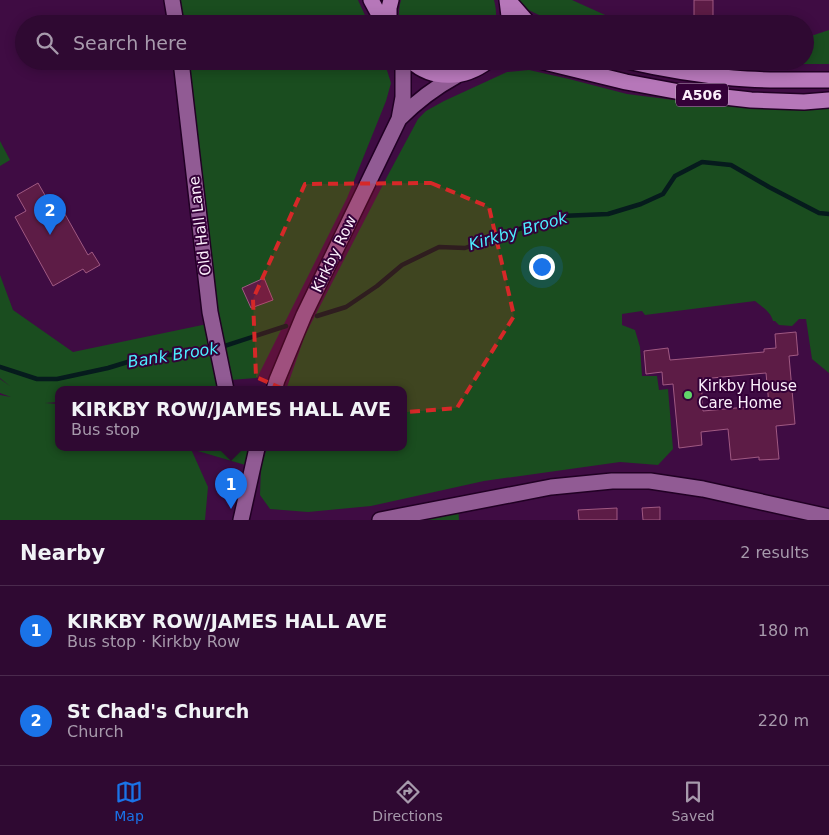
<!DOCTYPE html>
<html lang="en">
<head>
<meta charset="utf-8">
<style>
	body { margin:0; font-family:"DejaVu Sans",sans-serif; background:#37123a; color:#f1f3f6 }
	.you { position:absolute; left:541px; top:266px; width:18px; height:18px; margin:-12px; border:4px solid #fff; border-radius:50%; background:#1a73e8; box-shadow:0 0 0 8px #1a73e833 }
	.badge { display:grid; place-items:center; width:32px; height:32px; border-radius:50%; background:#1a73e8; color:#fff; font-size:16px; font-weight:700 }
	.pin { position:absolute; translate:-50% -41px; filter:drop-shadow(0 1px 2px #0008) }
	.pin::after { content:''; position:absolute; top:26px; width:18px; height:15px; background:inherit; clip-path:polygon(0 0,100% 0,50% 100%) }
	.popup { position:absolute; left:55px; top:386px; width:352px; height:65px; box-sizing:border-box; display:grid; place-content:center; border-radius:10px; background:#2f0932; filter:drop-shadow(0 1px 4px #0005); font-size:16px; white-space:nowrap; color:#a79aac }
	.popup b { font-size:19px; color:#f1f3f6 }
	.popup::after { content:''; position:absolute; left:50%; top:100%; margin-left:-10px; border:10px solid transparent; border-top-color:#2f0932 }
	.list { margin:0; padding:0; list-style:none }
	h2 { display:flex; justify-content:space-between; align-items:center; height:65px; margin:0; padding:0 20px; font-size:21px }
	h2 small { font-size:16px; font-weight:400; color:#a79aac }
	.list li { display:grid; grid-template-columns:32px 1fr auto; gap:15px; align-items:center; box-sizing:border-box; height:90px; padding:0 20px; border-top:1px solid #4a2a4d }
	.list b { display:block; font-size:19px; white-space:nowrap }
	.list p { margin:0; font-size:16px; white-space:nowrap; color:#a79aac }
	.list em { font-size:16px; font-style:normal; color:#a79aac }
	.icon { flex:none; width:28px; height:28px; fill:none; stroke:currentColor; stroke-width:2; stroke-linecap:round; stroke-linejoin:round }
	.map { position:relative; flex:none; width:829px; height:520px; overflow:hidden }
	.search { position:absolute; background:#2f0932; box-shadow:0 2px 12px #0003; left:15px; right:15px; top:15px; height:55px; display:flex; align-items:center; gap:12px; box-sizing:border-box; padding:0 18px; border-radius:28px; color:#a79aac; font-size:19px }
	.sheet { height:245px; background:#2f0932 }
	nav { display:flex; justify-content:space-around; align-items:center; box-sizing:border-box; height:70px; border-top:1px solid #4a2a4d; background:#2f0932; font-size:14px; color:#a79aac }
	nav a { display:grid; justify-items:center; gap:2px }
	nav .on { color:#1a73e8 }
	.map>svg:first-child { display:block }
	.green { fill:#1a4d1f }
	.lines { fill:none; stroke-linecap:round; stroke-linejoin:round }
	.stream { stroke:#061b1d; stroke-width:4.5 }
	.building { fill:#5d1c46; stroke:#a05982; fill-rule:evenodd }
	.minor-casing { stroke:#210024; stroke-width:18 }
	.tertiary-casing { stroke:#210024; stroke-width:18 }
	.primary-casing { stroke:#210024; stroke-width:18 }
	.minor { stroke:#915b94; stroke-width:15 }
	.tertiary { stroke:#915b94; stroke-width:15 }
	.primary { stroke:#b677b9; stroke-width:15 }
	.marked { fill:#d62828; fill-opacity:0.2; stroke:#d62828; stroke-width:4; stroke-dasharray:10 6; stroke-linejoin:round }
	.poi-dot { fill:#61d56a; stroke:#340138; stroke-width:2 }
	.labels { text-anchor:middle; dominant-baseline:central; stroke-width:4; stroke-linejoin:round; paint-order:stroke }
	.shield { fill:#340138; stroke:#bfa8c0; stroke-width:1 }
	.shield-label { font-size:14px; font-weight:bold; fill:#fbeffb }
	.street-label { font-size:15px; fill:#fbeffb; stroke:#340138 }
	.poi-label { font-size:15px; fill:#fbeffb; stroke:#340138; text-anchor:start }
	.water-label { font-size:16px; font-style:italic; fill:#4cedfe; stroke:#340138 }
</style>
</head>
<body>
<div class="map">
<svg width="829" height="520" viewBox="0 0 829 520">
	<rect width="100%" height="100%" fill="#3f0c43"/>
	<path class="green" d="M 175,0 L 358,0 L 369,24 L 178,24 Z
		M 401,0 L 494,0 C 496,7 497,17 495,24 L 400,24 C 398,17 399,7 401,0 Z
		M 518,0 L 572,0 L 614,19 L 637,24 L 558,24 L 520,6 Z
		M 829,30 L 829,64 L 735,64 L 720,61 L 805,61 L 805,38 Z
		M 183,61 L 384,61 L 391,83 L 386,101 L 347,198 L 257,378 L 230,380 L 215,311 Z
		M 529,70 L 569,79 L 627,94 L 705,104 L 788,110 L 829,108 L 829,373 L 812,359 L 806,319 L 799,319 L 792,326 L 779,325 L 775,321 L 773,321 C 771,312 762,307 755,301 L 645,315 L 642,311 L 622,314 L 622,325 L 635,330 L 640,347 L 642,376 L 657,376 L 659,390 L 668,389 L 673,449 L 658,465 L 620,462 L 484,481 L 371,506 L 308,512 L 270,509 L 260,495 L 261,467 L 267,448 L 404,448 L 404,390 L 286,390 L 305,335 L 388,175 L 418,119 L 426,111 L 444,101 L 507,72 Z
		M 0,141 L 10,160 L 0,166 Z
		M 0,275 L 13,310 L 73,352 L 212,323 L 226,390 L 59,390 L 58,402 L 45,403 L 58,404 L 59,448 L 246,448 L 252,467 L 191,449 L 208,487 L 205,520 L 0,520 L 0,395 L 11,397 L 0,393 L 0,379 L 10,386 L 0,378 Z
		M 458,505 L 459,520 L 381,520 Z"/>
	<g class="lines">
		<path class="stream" d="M 317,316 L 346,307 L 377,286 L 402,265 L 439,247 L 465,248 L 525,227 L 561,216 L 608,214 L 641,204 L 663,194 L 675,176 L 702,162 L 731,165 L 769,187 L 819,213 L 829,214
			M 0,367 L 37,379 L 57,379 L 108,368 L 144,357 L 206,352 L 286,326"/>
	</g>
	<path class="building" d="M 694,0 L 713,0 L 713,23 L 694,22 Z
		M 38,183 L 50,204 L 57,200 L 88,255 L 92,252 L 100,265 L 86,273 L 83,269 L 53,286 L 15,217 L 26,211 L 17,195 Z
		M 264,278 L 273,300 L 251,308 L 242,288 Z
		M 796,332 L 798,355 L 789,356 L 795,424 L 776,426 L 779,459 L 759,460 L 759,457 L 731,460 L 728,429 L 701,432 L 702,445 L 679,448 L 673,384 L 663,385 L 662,372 L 646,374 L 644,351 L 668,348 L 670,360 L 764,352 L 764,349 L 776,348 L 775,334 ZM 766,373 L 769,405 L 703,411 L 701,379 Z
		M 660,507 L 660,520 L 643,520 L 642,508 Z
		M 617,508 L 617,520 L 579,520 L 578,510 Z"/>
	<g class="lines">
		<g class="minor-casing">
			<path id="minor" d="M 172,0 L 176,24
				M 181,61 L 210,312 L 226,390
				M 380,520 L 551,487 L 612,481 L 650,481 L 703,489 L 829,517"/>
		</g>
		<g class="tertiary-casing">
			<path id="tertiary" d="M 399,119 C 417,101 434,88 456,76
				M 274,390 L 277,380 L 304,315 L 399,119 L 403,97 L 403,61
				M 241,520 L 257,448"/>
		</g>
		<g class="primary-casing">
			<path id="primary" d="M 371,0 L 384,24
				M 507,0 L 509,16 L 508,24
				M 508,0 L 529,24
				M 389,24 L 389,8 L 391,0
				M 411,61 C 433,81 465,79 488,61
				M 540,61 L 626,82 L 680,92 L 751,100 L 804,102 L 829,100
				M 627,61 C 662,69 697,75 733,78 C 765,81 797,80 829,80"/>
		</g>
		<use href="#minor" class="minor"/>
		<use href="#tertiary" class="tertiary"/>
		<use href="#primary" class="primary"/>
	</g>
	<path class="marked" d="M 431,183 L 489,207 L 514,316 L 457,408 L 346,417 L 256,377 L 253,299 L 305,184 Z"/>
	<circle class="poi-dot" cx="688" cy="395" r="5"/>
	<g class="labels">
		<rect class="shield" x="676" y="83.5" width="52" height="23" rx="4"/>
		<g class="shield-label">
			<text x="702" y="95">A506</text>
		</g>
		<g class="street-label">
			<text transform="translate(200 226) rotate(-97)">Old Hall Lane</text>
			<text transform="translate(334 254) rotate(-64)">Kirkby Row</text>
		</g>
		<g class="poi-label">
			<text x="698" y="386">Kirkby House<tspan x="698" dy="17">Care Home</tspan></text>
		</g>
		<g class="water-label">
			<text transform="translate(518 231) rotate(-16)">Kirkby Brook</text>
			<text transform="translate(173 355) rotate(-9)">Bank Brook</text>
		</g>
	</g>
</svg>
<div class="you"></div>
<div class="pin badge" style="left:231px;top:509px">1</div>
<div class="popup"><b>KIRKBY ROW/JAMES HALL AVE</b>Bus stop</div>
<div class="pin badge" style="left:50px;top:235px">2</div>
<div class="search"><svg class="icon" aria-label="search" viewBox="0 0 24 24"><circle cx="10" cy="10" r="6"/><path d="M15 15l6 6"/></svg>Search here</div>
</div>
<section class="sheet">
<h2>Nearby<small>2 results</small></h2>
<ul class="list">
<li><span class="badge">1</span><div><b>KIRKBY ROW/JAMES HALL AVE</b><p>Bus stop · Kirkby Row</p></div><em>180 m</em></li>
<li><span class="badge">2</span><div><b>St Chad's Church</b><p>Church</p></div><em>220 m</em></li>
</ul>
</section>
<nav>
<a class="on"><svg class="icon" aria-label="map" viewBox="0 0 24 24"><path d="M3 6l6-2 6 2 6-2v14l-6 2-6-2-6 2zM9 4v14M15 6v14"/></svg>Map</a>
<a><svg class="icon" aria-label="directions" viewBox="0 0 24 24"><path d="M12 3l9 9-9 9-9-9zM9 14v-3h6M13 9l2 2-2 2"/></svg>Directions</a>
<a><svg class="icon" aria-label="saved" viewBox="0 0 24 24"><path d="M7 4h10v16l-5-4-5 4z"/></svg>Saved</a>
</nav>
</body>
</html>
